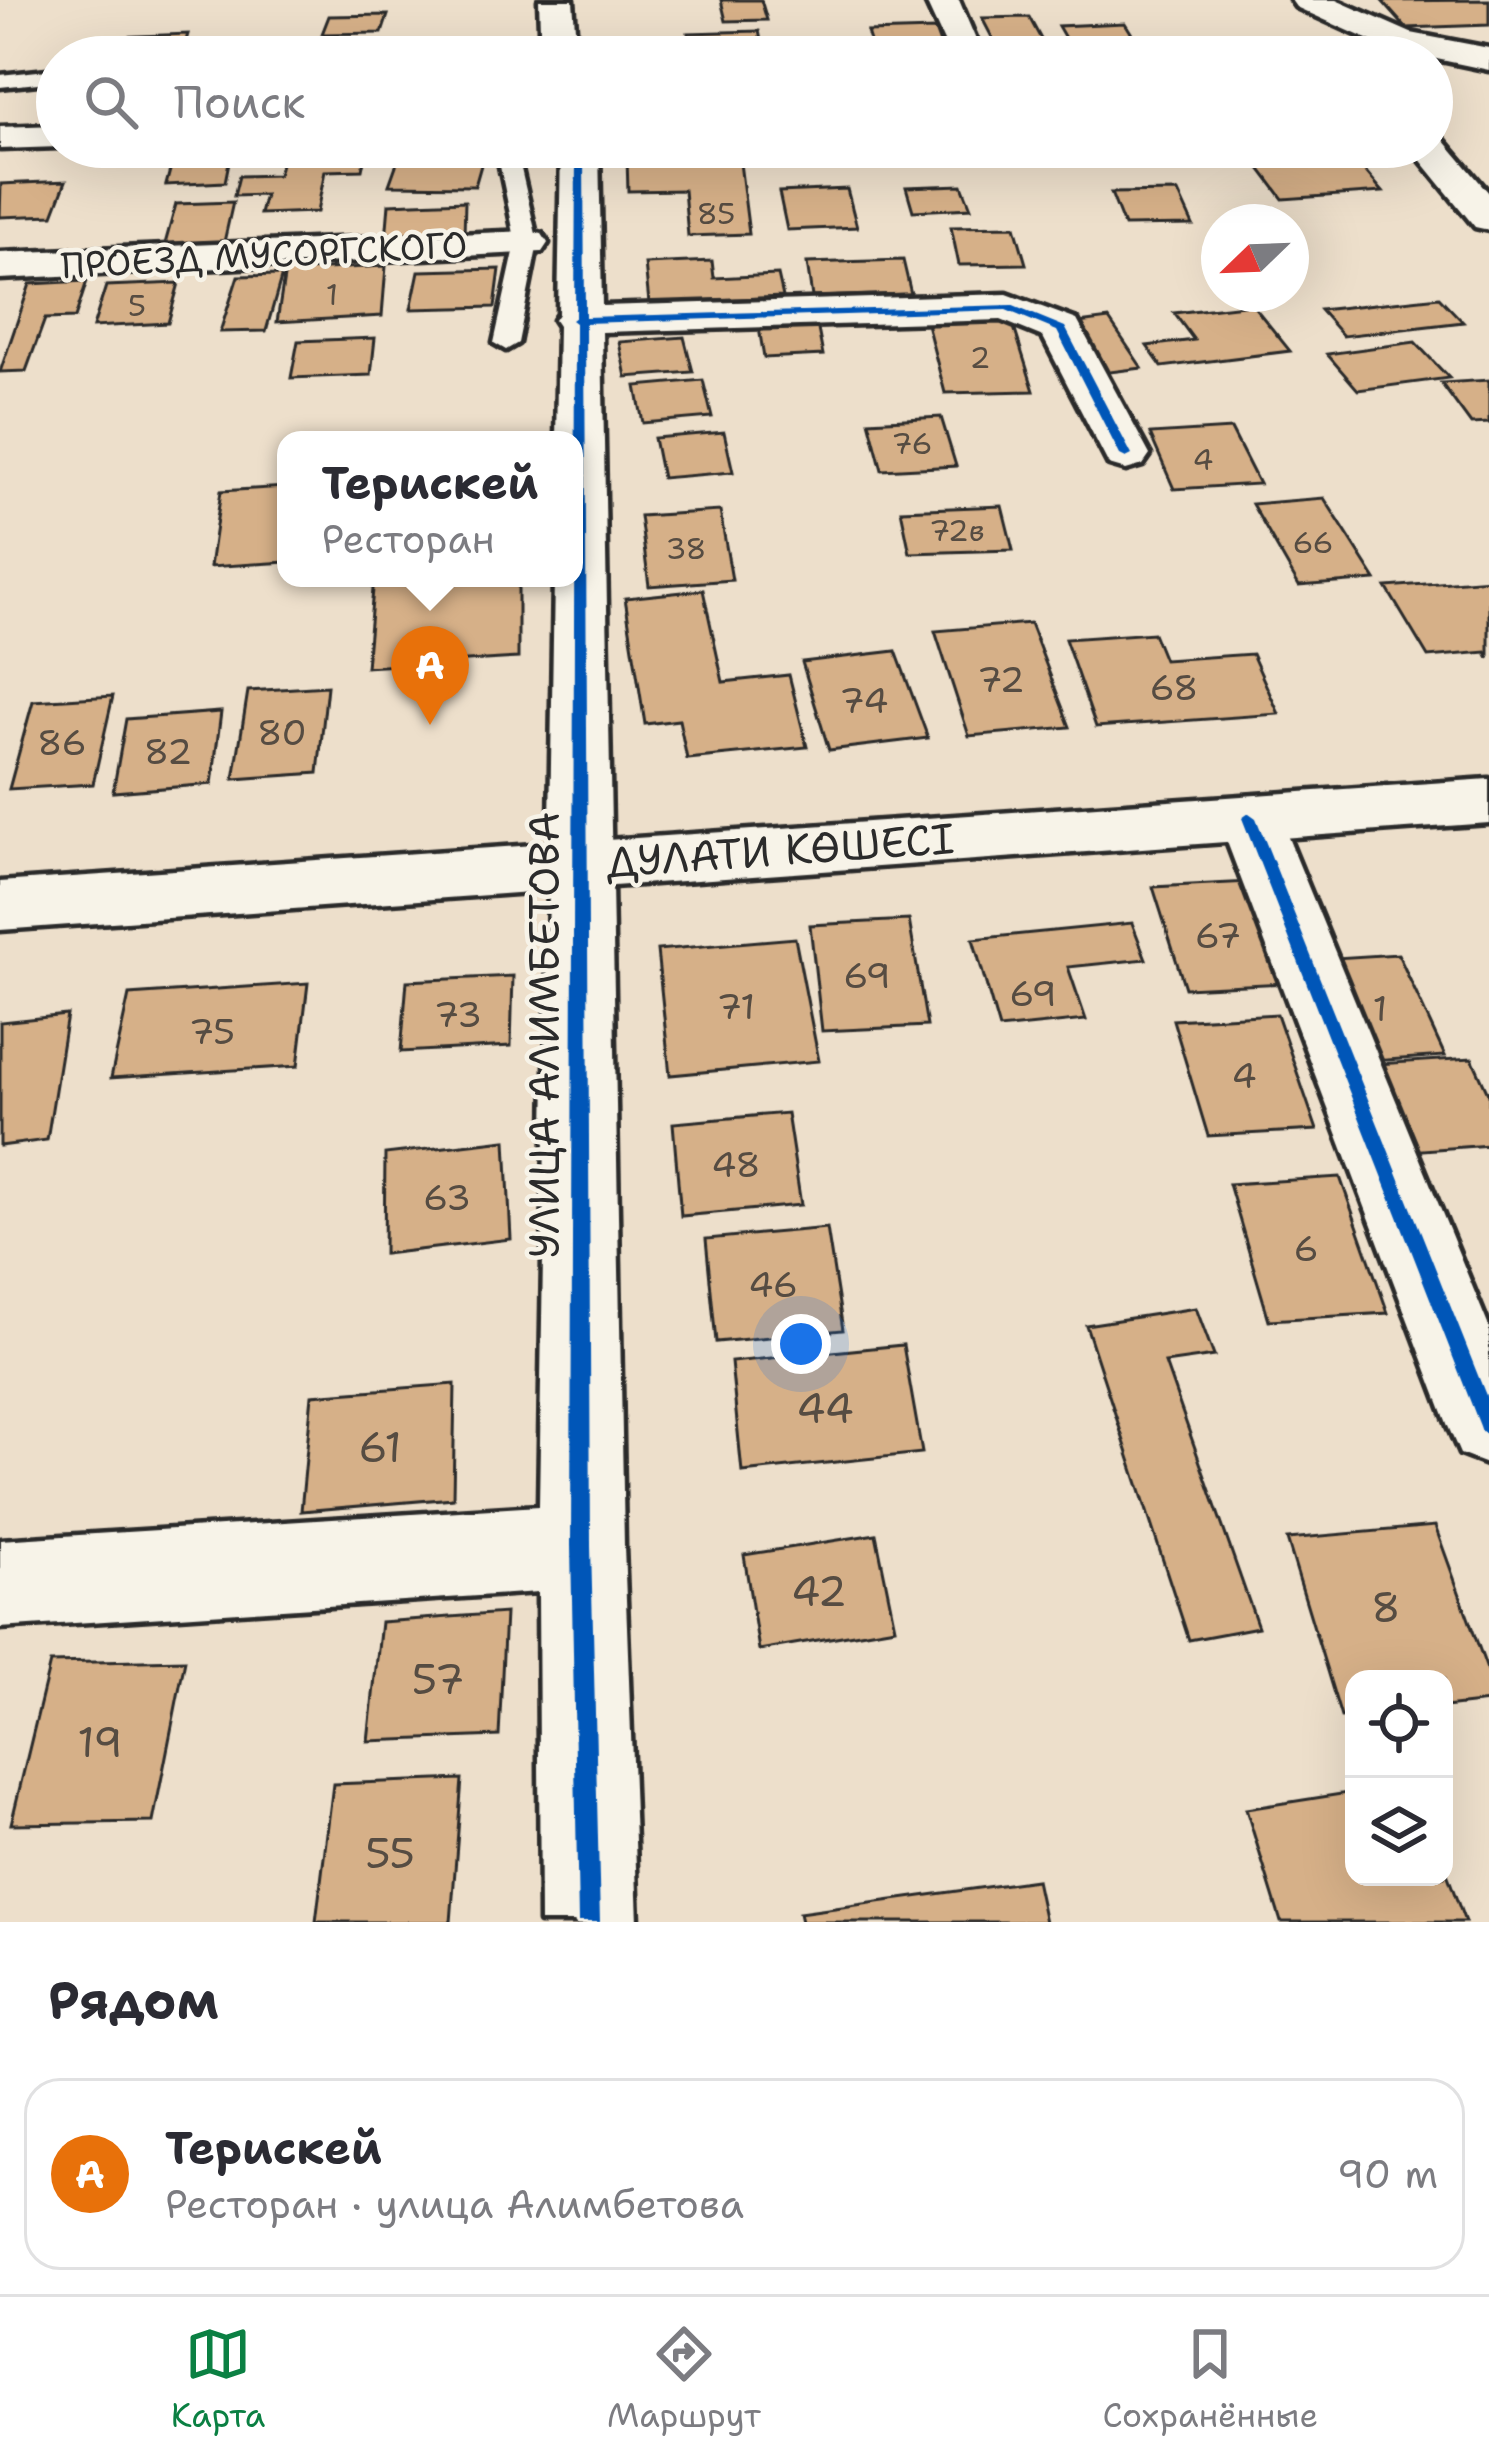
<!DOCTYPE html>
<html lang="ru">
<head>
<meta charset="utf-8">
<style>
	body { margin:0; font-family:"Shantell Sans",sans-serif; background:#f2f2f3; color:#2b2b33 }
	.controls { position:absolute; right:36px; bottom:36px; display:grid; overflow:hidden; border-radius:24px; box-shadow:0 12px 48px #0002 }
	.controls button { width:108px; height:108px; display:grid; place-items:center; padding:0; border:0; border-bottom:3px solid #e1e1e2; background:#fff; color:#2b2b33; font:60px sans-serif }
	.compass { position:absolute; left:1201px; top:204px; width:108px; height:108px; border-radius:50%; background:#fff; box-shadow:0 12px 48px #0002; rotate:247deg }
	.you { position:absolute; left:801px; top:1344px; width:42px; height:42px; margin:-30px; border:9px solid #fff; border-radius:50%; background:#1a73e8; box-shadow:0 0 0 18px #1a73e833 }
	.badge { display:grid; place-items:center; width:78px; height:78px; border-radius:50%; background:#0b8043; color:#fff; font-size:39px; font-weight:700 }
	.pin { position:absolute; translate:-50% -99px; filter:drop-shadow(0 3px 6px #0008) }
	.pin::after { content:''; position:absolute; top:63px; width:42px; height:36px; background:inherit; clip-path:polygon(0 0,100% 0,50% 100%) }
	.popup { position:absolute; left:277px; top:431px; width:306px; height:156px; box-sizing:border-box; display:grid; place-content:center; border-radius:24px; background:#fff; filter:drop-shadow(0 3px 9px #0005); font-size:39px; white-space:nowrap; color:#7c7c81 }
	.popup b { font-size:45px; color:#2b2b33 }
	.popup::after { content:''; position:absolute; left:50%; top:100%; margin-left:-24px; border:24px solid transparent; border-top-color:#fff }
	.list { margin:0; padding:0; list-style:none }
	h2 { display:flex; justify-content:space-between; align-items:center; height:156px; margin:0; padding:0 48px; font-size:51px }
	h2 small { font-size:39px; font-weight:400; color:#7c7c81 }
	.list li { display:grid; grid-template-columns:78px 1fr auto; gap:36px; align-items:center; box-sizing:border-box; height:192px; margin:0 24px 24px; padding:0 24px; border:3px solid #e1e1e2; border-radius:36px }
	.list b { display:block; font-size:45px; white-space:nowrap }
	.list p { margin:0; font-size:39px; white-space:nowrap; color:#7c7c81 }
	.list em { font-size:39px; font-style:normal; color:#7c7c81 }
	.icon { flex:none; width:66px; height:66px; fill:none; stroke:currentColor; stroke-width:2; stroke-linecap:round; stroke-linejoin:round }
	.map { position:relative; flex:none; width:1489px; height:1922px; overflow:hidden }
	.search { position:absolute; background:#fff; box-shadow:0 12px 48px #0002; left:36px; right:36px; top:36px; height:132px; display:flex; align-items:center; gap:30px; box-sizing:border-box; padding:0 42px; border-radius:66px; color:#7c7c81; font-size:45px }
	.sheet { height:372px; background:#fff }
	nav { display:flex; justify-content:space-around; align-items:center; box-sizing:border-box; height:168px; border-top:3px solid #e1e1e2; background:#fff; font-size:33px; color:#7c7c81 }
	nav a { display:grid; justify-items:center; gap:6px }
	nav .on { color:#0b8043 }
	.map>svg:first-child { display:block }
	.building { fill:#d6b088; stroke:#2b2b2b; stroke-width:3 }
	.lines { fill:none; stroke-linecap:round; stroke-linejoin:round }
	.lane-casing { stroke:#2b2b2b; stroke-width:9 }
	.street-casing { stroke:#2b2b2b; stroke-width:9 }
	.secondary-casing { stroke:#2b2b2b; stroke-width:9 }
	.lane { fill:#f7f3e8; fill-rule:evenodd }
	.street { fill:#f7f3e8; fill-rule:evenodd }
	.secondary { fill:#f7f3e8; fill-rule:evenodd }
	.cycleway-casing { stroke:#f7f3e8; stroke-width:7 }
	.cycleway { fill:#0057b8; fill-rule:evenodd }
	.labels { text-anchor:middle; dominant-baseline:central; stroke-width:9; stroke-linejoin:round; paint-order:stroke }
	.far-number-label { font-size:30px; fill:#564c42 }
	.far-street-label { font-size:36px; fill:#2b2b2b; stroke:#f7f3e8 }
	.number-label { font-size:36px; fill:#564c42 }
	.street-label { font-size:42px; fill:#2b2b2b; stroke:#f7f3e8 }
	.near-number-label { font-size:42px; fill:#564c42 }
</style>
</head>
<body>
<div class="map">
<svg width="1489" height="1922" viewBox="0 0 1489 1922">
	<rect width="100%" height="100%" fill="#eddfcb"/>
	<filter id="ink" filterUnits="userSpaceOnUse"><feTurbulence type="fractalNoise" baseFrequency=".00833" numOctaves="2"/><feDisplacementMap in="SourceGraphic" scale="24" xChannelSelector="R" yChannelSelector="G"/><feConvolveMatrix kernelMatrix="1 2 1 2 8 2 1 2 1" color-interpolation-filters="sRGB"/></filter>
	<g filter="url(#ink)">
		<path class="building" d="M 721,0 L 761,0 L 767,20 L 726,21 Z
			M 1489,0 L 1489,25 L 1406,28 L 1382,1 Z
			M 388,15 L 382,33 L 322,34 L 329,16 Z
			M 1029,17 L 1042,41 L 995,43 L 982,18 Z
			M 1125,23 L 1137,42 L 1069,45 L 1058,26 Z
			M 935,30 L 943,52 L 874,54 L 867,32 Z
			M 759,31 L 764,54 L 692,57 L 688,33 Z
			M 188,34 L 181,57 L 106,57 L 114,37 Z
			M 664,38 L 667,57 L 617,57 L 615,40 Z
			M 520,41 L 518,57 L 391,57 L 395,43 Z
			M 301,49 L 298,57 L 237,57 L 240,50 Z
			M 1014,147 L 1081,147 L 1085,156 L 1019,159 Z
			M 1244,147 L 1345,147 L 1383,192 L 1283,199 Z
			M 366,150 L 362,170 L 325,171 L 317,212 L 260,214 L 265,195 L 234,196 L 239,176 L 278,175 L 284,152 Z
			M 739,155 L 749,234 L 688,236 L 684,190 L 628,191 L 627,158 Z
			M 230,157 L 225,182 L 166,185 L 173,159 Z
			M 399,157 L 483,158 L 475,186 L 389,185 Z
			M 66,181 L 53,215 L 0,217 L 1,184 Z
			M 962,185 L 971,208 L 913,211 L 906,187 Z
			M 847,189 L 857,227 L 787,230 L 779,192 Z
			M 1178,192 L 1193,225 L 1124,226 L 1111,193 Z
			M 465,201 L 464,236 L 386,240 L 389,204 Z
			M 233,202 L 224,242 L 165,244 L 176,204 Z
			M 1015,226 L 1026,264 L 959,265 L 951,227 Z
			M 903,260 L 911,294 L 812,297 L 807,263 Z
			M 712,261 L 714,278 L 778,275 L 783,297 L 649,303 L 645,264 Z
			M 386,266 L 382,316 L 277,322 L 285,271 Z
			M 500,269 L 495,307 L 411,309 L 419,271 Z
			M 282,275 L 266,331 L 220,332 L 238,276 Z
			M 87,281 L 75,318 L 45,319 L 26,371 L 0,372 L 30,284 Z
			M 179,283 L 168,323 L 93,327 L 106,286 Z
			M 1439,297 L 1463,322 L 1343,336 L 1320,310 Z
			M 1252,304 L 1290,351 L 1162,367 L 1147,346 L 1194,340 L 1174,313 Z
			M 815,314 L 823,355 L 764,358 L 757,316 Z
			M 1109,319 L 1142,368 L 1094,374 L 1063,325 Z
			M 1012,321 L 1034,391 L 945,393 L 927,324 Z
			M 684,337 L 693,372 L 626,377 L 619,342 Z
			M 375,338 L 371,375 L 291,378 L 298,341 Z
			M 1415,342 L 1449,378 L 1358,390 L 1327,354 Z
			M 703,380 L 712,417 L 643,423 L 636,386 Z
			M 1489,380 L 1489,423 L 1471,424 L 1441,383 Z
			M 941,417 L 956,466 L 882,470 L 869,421 Z
			M 1231,429 L 1259,484 L 1174,489 L 1150,434 Z
			M 724,432 L 733,472 L 662,478 L 654,438 Z
			M 286,487 L 286,562 L 210,567 L 221,491 Z
			M 1324,498 L 1376,580 L 1299,586 L 1252,504 Z
			M 1002,506 L 1013,550 L 910,553 L 901,510 Z
			M 720,511 L 732,580 L 649,586 L 640,516 Z
			M 374,578 L 518,578 L 518,658 L 366,667 Z
			M 1489,579 L 1489,658 L 1486,652 L 1428,657 L 1386,587 Z
			M 703,590 L 723,682 L 789,675 L 807,747 L 687,759 L 679,720 L 645,724 L 625,598 Z
			M 1030,623 L 1070,727 L 969,736 L 935,631 Z
			M 1153,633 L 1164,660 L 1252,654 L 1279,714 L 1096,727 L 1065,639 Z
			M 896,651 L 928,738 L 829,750 L 802,662 Z
			M 327,686 L 318,773 L 234,779 L 248,691 Z
			M 113,696 L 93,784 L 9,789 L 33,701 Z
			M 221,712 L 212,784 L 113,792 L 126,719 Z
			M 1250,882 L 1286,983 L 1185,988 L 1153,887 Z
			M 909,920 L 927,1026 L 822,1031 L 810,925 Z
			M 1132,923 L 1146,959 L 1068,967 L 1086,1020 L 999,1029 L 973,939 Z
			M 795,938 L 819,1061 L 670,1075 L 657,950 Z
			M 1398,954 L 1445,1056 L 1358,1062 L 1318,959 Z
			M 513,976 L 511,1046 L 401,1052 L 407,981 Z
			M 308,983 L 298,1066 L 111,1078 L 129,995 Z
			M 1277,1014 L 1317,1130 L 1208,1136 L 1173,1020 Z
			M 67,1015 L 47,1140 L 0,1146 L 0,1022 Z
			M 1472,1058 L 1489,1095 L 1489,1145 L 1396,1152 L 1361,1065 Z
			M 787,1113 L 801,1205 L 681,1216 L 673,1123 Z
			M 506,1140 L 511,1239 L 384,1254 L 385,1154 Z
			M 1340,1177 L 1388,1313 L 1269,1320 L 1229,1184 Z
			M 827,1228 L 843,1330 L 716,1342 L 706,1239 Z
			M 1196,1308 L 1214,1356 L 1165,1363 L 1258,1627 L 1189,1640 L 1086,1325 Z
			M 903,1345 L 922,1453 L 742,1472 L 731,1362 Z
			M 455,1384 L 453,1498 L 301,1511 L 312,1395 Z
			M 1435,1526 L 1489,1675 L 1489,1702 L 1444,1707 L 1444,1679 L 1354,1679 L 1354,1716 L 1341,1717 L 1287,1539 Z
			M 876,1534 L 895,1627 L 759,1650 L 744,1555 Z
			M 505,1613 L 499,1736 L 368,1741 L 381,1622 Z
			M 185,1660 L 153,1822 L 11,1824 L 50,1663 Z
			M 462,1779 L 451,1922 L 316,1922 L 333,1784 Z
			M 1354,1792 L 1354,1877 L 1444,1877 L 1444,1865 L 1465,1922 L 1281,1922 L 1246,1809 Z
			M 1036,1880 L 1045,1922 L 801,1922 L 799,1913 Z"/>
		<g class="lines">
			<g class="lane-casing">
				<path id="lane" d="M 962,41 L 969,43 L 969,51 L 955,57 L 928,57 Z
					M 57,69 L 57,81 L 0,87 L 0,75 Z
					M 496,147 L 516,147 L 538,243 L 518,343 L 506,350 L 494,343 L 516,243 Z"/>
			</g>
			<g class="street-casing">
				<path id="street" d="M 539,0 L 573,0 L 577,57 L 541,57 Z
					M 925,0 L 959,0 L 979,47 L 974,54 L 950,54 Z
					M 561,147 L 599,147 L 602,306 L 1007,294 L 1077,320 L 1150,455 L 1143,465 L 1126,470 L 1109,465 L 1043,337 L 1001,320 L 602,332 L 624,1546 L 638,1922 L 540,1922 L 538,1592 L 0,1628 L 0,1540 L 539,1506 L 554,578 L 574,578 L 574,440 L 556,440 L 558,326 L 554,320 L 558,314 Z
					M 527,231 L 542,234 L 548,243 L 542,252 L 0,279 L 0,253 Z
					M 1249,796 L 1271,802 L 1280,818 L 1489,1327 L 1489,1465 L 1460,1454 L 1448,1426 L 1218,818 L 1227,802 Z"/>
			</g>
			<g class="secondary-casing">
				<path id="secondary" d="M 1291,0 L 1336,0 L 1411,33 L 1489,48 L 1489,70 L 1389,49 L 1296,7 Z
					M 57,125 L 59,147 L 0,149 L 0,127 Z
					M 1432,136 L 1443,139 L 1489,193 L 1489,230 L 1475,227 L 1410,147 L 1432,147 Z
					M 1489,779 L 1489,823 L 0,930 L 0,882 Z"/>
			</g>
			<use href="#lane" class="lane"/>
			<use href="#street" class="street"/>
			<use href="#secondary" class="secondary"/>
			<g class="cycleway-casing">
				<path id="cycleway" d="M 576,147 L 584,147 L 585,317 L 1011,305 L 1065,327 L 1132,455 L 1126,458 L 1120,455 L 1057,331 L 1006,310 L 585,323 L 591,1546 L 600,1922 L 578,1922 L 571,1546 L 575,323 L 571,320 L 575,317 Z
					M 1249,813 L 1256,818 L 1489,1403 L 1489,1435 L 1482,1432 L 1480,1426 L 1242,818 Z"/>
			</g>
			<use href="#cycleway" class="cycleway"/>
		</g>
	</g>
	<g class="labels">
		<g class="far-number-label">
			<text x="716" y="213">85</text>
			<text x="332" y="294">1</text>
			<text x="137" y="305">5</text>
			<text x="980" y="357">2</text>
			<text x="912" y="443">76</text>
			<text x="1203" y="459">4</text>
			<text x="957" y="530">72в</text>
			<text x="1313" y="542">66</text>
			<text x="686" y="548">38</text>
		</g>
		<g class="far-street-label">
			<text transform="translate(264 255) rotate(-3)">ПРОЕЗД МУСОРГСКОГО</text>
		</g>
		<g class="number-label">
			<text x="1001" y="679">72</text>
			<text x="1174" y="687">68</text>
			<text x="864" y="700">74</text>
			<text x="282" y="732">80</text>
			<text x="62" y="742">86</text>
			<text x="168" y="751">82</text>
			<text x="1218" y="935">67</text>
			<text x="867" y="975">69</text>
			<text x="1033" y="993">69</text>
			<text x="736" y="1006">71</text>
			<text x="1380" y="1008">1</text>
			<text x="458" y="1014">73</text>
			<text x="212" y="1031">75</text>
			<text x="1244" y="1075">4</text>
			<text x="736" y="1164">48</text>
			<text x="447" y="1197">63</text>
			<text x="1306" y="1248">6</text>
			<text x="773" y="1284">46</text>
		</g>
		<g class="street-label">
			<text transform="translate(780 850) rotate(-4)">ДУЛАТИ КӨШЕСІ</text>
			<text transform="translate(544 1035) rotate(-90)">УЛИЦА АЛИМБЕТОВА</text>
		</g>
		<g class="near-number-label">
			<text x="825" y="1408">44</text>
			<text x="380" y="1447">61</text>
			<text x="819" y="1591">42</text>
			<text x="1386" y="1607">8</text>
			<text x="438" y="1679">57</text>
			<text x="100" y="1742">19</text>
			<text x="390" y="1853">55</text>
		</g>
	</g>
</svg>
<div class="controls">
<button><svg class="icon" aria-label="locate" viewBox="0 0 24 24"><circle cx="12" cy="12" r="6"/><path d="M12 2v4M12 18v4M2 12h4M18 12h4"/></svg></button>
<button><svg class="icon" aria-label="layers" viewBox="0 0 24 24"><path d="M12 4l9 5-9 5-9-5zM3 14l9 5 9-5"/></svg></button>
</div>
<svg class="compass" viewBox="-18 -18 36 36"><path d="M0-13l5 13h-10z" fill="#e53935"/><path d="M0 13l5-13h-10z" fill="#7c7c81"/></svg>
<div class="you"></div>
<div class="pin badge" style="left:430px;top:725px;background:#e8710a">A</div>
<div class="popup"><b>Терискей</b>Ресторан</div>
<div class="search"><svg class="icon" aria-label="search" viewBox="0 0 24 24"><circle cx="10" cy="10" r="6"/><path d="M15 15l6 6"/></svg>Поиск</div>
</div>
<section class="sheet">
<h2>Рядом<small></small></h2>
<ul class="list">
<li><span class="badge" style="background:#e8710a">A</span><div><b>Терискей</b><p>Ресторан · улица Алимбетова</p></div><em>90 m</em></li>
</ul>
</section>
<nav>
<a class="on"><svg class="icon" aria-label="map" viewBox="0 0 24 24"><path d="M3 6l6-2 6 2 6-2v14l-6 2-6-2-6 2zM9 4v14M15 6v14"/></svg>Карта</a>
<a><svg class="icon" aria-label="directions" viewBox="0 0 24 24"><path d="M12 3l9 9-9 9-9-9zM9 14v-3h6M13 9l2 2-2 2"/></svg>Маршрут</a>
<a><svg class="icon" aria-label="saved" viewBox="0 0 24 24"><path d="M7 4h10v16l-5-4-5 4z"/></svg>Сохранённые</a>
</nav>
</body>
</html>
